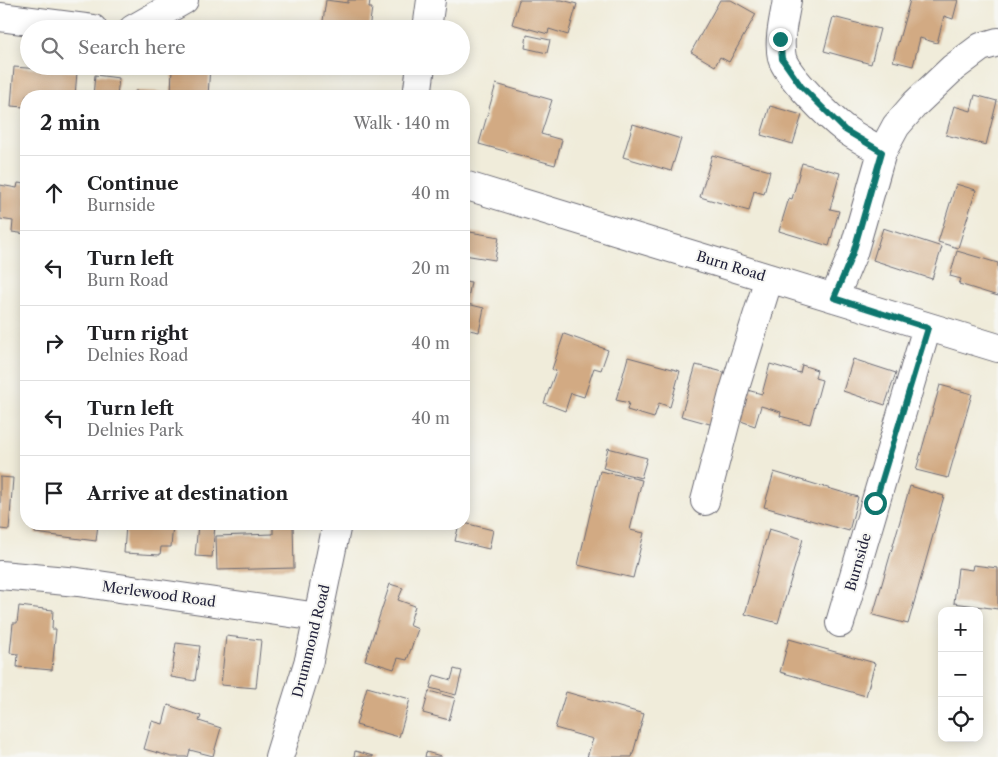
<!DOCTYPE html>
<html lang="en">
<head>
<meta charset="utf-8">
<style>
	body { margin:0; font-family:"Libre Caslon Text",serif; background:#f2f2f2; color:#202124 }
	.controls { position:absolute; right:15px; bottom:15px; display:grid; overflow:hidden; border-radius:10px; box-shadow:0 2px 12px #0003 }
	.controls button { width:45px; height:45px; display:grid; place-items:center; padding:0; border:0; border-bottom:1px solid #e0e0e0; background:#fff; color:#202124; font:25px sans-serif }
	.stop { position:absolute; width:15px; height:15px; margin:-11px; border:4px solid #0f766e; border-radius:50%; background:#fff }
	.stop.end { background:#0f766e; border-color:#fff; box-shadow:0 1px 5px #0008 }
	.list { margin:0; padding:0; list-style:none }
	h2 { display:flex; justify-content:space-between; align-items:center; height:65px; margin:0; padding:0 20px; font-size:21px }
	h2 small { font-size:16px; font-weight:400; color:#757577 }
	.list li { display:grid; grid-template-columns:32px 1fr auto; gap:15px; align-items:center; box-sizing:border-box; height:75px; padding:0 20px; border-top:1px solid #e0e0e0 }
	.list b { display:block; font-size:19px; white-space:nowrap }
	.list p { margin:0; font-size:16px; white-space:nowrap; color:#757577 }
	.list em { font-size:16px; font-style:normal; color:#757577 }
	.icon { flex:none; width:28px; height:28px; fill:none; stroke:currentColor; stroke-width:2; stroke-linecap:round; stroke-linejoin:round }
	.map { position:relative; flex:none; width:998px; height:757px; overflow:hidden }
	.search { position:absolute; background:#fff; box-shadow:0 2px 12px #0003; left:20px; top:20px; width:450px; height:55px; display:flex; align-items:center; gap:12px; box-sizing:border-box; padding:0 18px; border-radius:28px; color:#757577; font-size:19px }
	.panel { position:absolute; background:#fff; box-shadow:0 2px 12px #0003; left:20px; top:90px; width:450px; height:440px; border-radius:20px }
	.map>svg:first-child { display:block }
	.building { fill:#d2aa83 }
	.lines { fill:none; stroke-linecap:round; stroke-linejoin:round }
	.minor-casing { stroke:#6a6973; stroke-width:30 }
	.minor { stroke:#fff; stroke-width:28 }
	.route { stroke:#0f766e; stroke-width:6 }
	.labels { text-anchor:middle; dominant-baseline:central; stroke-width:4; stroke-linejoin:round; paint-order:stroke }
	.street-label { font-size:14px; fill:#22223b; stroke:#f6f6f2 }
</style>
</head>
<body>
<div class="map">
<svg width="998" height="757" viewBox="0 0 998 757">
	<rect width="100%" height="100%" fill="#f6f6f2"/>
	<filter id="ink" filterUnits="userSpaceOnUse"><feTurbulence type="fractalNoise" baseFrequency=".02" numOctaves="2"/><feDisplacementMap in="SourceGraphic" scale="10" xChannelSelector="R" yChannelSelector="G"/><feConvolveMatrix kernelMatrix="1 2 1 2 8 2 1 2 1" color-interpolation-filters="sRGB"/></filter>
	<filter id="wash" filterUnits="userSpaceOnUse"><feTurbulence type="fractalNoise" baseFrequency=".0096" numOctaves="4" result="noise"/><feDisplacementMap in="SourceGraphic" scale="20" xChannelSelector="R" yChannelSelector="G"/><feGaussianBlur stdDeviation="1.12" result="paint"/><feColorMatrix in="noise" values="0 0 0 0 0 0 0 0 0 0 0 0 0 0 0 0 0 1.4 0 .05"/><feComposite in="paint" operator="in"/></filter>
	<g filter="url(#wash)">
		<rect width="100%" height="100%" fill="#f0ecda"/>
		<g id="blocks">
			<path class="building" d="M 326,0 L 348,3 L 348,0 L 370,0 L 369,8 L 372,8 L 369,29 L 322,28 Z
				M 519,0 L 562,0 L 577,4 L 568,35 L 549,29 L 548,34 L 512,24 Z
				M 720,0 L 731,0 L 756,14 L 729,62 L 720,57 L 715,66 L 691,52 Z
				M 910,0 L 958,0 L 953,19 L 944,16 L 937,43 L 920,38 L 913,66 L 893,61 Z
				M 833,17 L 880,29 L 871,64 L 824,51 Z
				M 527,35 L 550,40 L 547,53 L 525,48 Z
				M 172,66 L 210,66 L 208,96 L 171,96 Z
				M 14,67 L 77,72 L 75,96 L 26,96 L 26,132 L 23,132 L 25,107 L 11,106 Z
				M 95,75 L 119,78 L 117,96 L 93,96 Z
				M 496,84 L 552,100 L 541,134 L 562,140 L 555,165 L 479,144 Z
				M 135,91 L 161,92 L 161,96 L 135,96 Z
				M 975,95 L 997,101 L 986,145 L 946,135 L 954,106 L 971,111 Z
				M 770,106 L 802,115 L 793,144 L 761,135 Z
				M 633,124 L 681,139 L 671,171 L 623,157 Z
				M 712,155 L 770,171 L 764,194 L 754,191 L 749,211 L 700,197 Z
				M 802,163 L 840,173 L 830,209 L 839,211 L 829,246 L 779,231 L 789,198 L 792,199 Z
				M 18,183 L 26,184 L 26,234 L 12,232 L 13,221 L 0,219 L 0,185 L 17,188 Z
				M 956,184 L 976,190 L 958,248 L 938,242 Z
				M 883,228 L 942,247 L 932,279 L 873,260 Z
				M 464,231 L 499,237 L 495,260 L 464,255 Z
				M 957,251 L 998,263 L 998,296 L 959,284 L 961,279 L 950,276 Z
				M 464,281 L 471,282 L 467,304 L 484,308 L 479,332 L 464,329 Z
				M 564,334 L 608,350 L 601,370 L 594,368 L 584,397 L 571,393 L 565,411 L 544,403 L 556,371 L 552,369 Z
				M 628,357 L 680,371 L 670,407 L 659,403 L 654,418 L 627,410 L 629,403 L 616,400 Z
				M 853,359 L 896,373 L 885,405 L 843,391 Z
				M 770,364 L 800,373 L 802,365 L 817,370 L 815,378 L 822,380 L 810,424 L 780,416 L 781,412 L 761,406 L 755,426 L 738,420 L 747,390 L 762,394 Z
				M 696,365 L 731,374 L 717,426 L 681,416 Z
				M 940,385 L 972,394 L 948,478 L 916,470 Z
				M 608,448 L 647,458 L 641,478 L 603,468 Z
				M 600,471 L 642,480 L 630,530 L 644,533 L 633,578 L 578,565 Z
				M 774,472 L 858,497 L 849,531 L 764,507 Z
				M 0,477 L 13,478 L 9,530 L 0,529 Z
				M 910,486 L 944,496 L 908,624 L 873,615 Z
				M 464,523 L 493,530 L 489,549 L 455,541 L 459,524 Z
				M 37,524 L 98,524 L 96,541 L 35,533 Z
				M 126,524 L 173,524 L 171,547 L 161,547 L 160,555 L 124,553 Z
				M 198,524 L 215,526 L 212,557 L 195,556 Z
				M 273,524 L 293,524 L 294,568 L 217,570 L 216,536 L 273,534 Z
				M 769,529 L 803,539 L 778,623 L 745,614 Z
				M 973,565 L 998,568 L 998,609 L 954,603 L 958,568 L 972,570 Z
				M 390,584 L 403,588 L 398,600 L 415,606 L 409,625 L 418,629 L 407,660 L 398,658 L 394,669 L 365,660 Z
				M 19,606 L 53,610 L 52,629 L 56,629 L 52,670 L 17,667 L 18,654 L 10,653 L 13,623 L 17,623 Z
				M 226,636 L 261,640 L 256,688 L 221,685 Z
				M 789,639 L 875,663 L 866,696 L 780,672 Z
				M 176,643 L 200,646 L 195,681 L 171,677 Z
				M 454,669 L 462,671 L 456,695 L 430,688 L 434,675 L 451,680 Z
				M 367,687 L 410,699 L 399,737 L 356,725 Z
				M 429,691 L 455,698 L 449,720 L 423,713 Z
				M 566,692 L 644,714 L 632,757 L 587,757 L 593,739 L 555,728 Z
				M 168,705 L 201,716 L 199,721 L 221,728 L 213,756 L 190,750 L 188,757 L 172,757 L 144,749 L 152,721 L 163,724 Z
				M 355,751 L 373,756 L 373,757 L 354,757 Z
				M 426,752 L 441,756 L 441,757 L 425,757 Z"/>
		</g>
	</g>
	<g filter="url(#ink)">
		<use href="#blocks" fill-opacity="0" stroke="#6a6973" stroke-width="1"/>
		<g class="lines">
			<g class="minor-casing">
				<path id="minor" d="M 787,0 C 784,19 778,39 782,58 C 787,76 830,118 846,130 C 857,138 870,144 882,152
					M 0,17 L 93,29
					M 133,29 L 184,0
					M 427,29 L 431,0
					M 417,96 L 421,66
					M 464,185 L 998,348
					M 834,298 L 853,253 L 882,152 L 896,126 L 915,104 L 953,68 L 981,47 L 998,42
					M 705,501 L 733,394 L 769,278
					M 0,575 L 78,582 L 318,617
					M 840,623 L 927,327
					M 279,757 L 309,660 L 337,524"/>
			</g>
			<use href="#minor" class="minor"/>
		</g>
	</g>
	<g class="lines" filter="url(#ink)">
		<path class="route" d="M 780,39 L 782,59 L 801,86 L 845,130 L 882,152 L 853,253 L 834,298 L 928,328 L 875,503"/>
	</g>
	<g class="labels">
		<g class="street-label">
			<text transform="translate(731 266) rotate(17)">Burn Road</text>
			<text transform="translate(858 562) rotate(-74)">Burnside</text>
			<text transform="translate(159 594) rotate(8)">Merlewood Road</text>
			<text transform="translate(311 641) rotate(-76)">Drummond Road</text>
		</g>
	</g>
</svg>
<div class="controls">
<button>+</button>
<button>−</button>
<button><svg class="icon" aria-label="locate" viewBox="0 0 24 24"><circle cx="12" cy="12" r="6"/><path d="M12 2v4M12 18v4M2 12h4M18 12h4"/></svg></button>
</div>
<div class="stop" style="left:875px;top:503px"></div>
<div class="stop end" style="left:780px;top:39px"></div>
<div class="search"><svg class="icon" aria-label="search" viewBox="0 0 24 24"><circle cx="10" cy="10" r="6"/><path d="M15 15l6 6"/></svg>Search here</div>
<section class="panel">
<h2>2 min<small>Walk · 140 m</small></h2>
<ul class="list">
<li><svg class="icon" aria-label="ahead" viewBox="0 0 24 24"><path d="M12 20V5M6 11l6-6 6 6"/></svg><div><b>Continue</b><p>Burnside</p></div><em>40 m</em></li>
<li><svg class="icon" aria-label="left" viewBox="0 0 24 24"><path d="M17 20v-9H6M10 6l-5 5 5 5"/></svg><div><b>Turn left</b><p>Burn Road</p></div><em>20 m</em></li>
<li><svg class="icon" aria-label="right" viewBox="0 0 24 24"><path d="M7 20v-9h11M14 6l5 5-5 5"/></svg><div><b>Turn right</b><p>Delnies Road</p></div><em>40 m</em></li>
<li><svg class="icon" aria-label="left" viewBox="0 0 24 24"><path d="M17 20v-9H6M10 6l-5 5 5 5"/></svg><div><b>Turn left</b><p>Delnies Park</p></div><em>40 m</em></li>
<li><svg class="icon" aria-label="arrive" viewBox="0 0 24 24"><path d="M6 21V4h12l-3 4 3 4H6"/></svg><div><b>Arrive at destination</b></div></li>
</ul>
</section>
</div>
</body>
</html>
